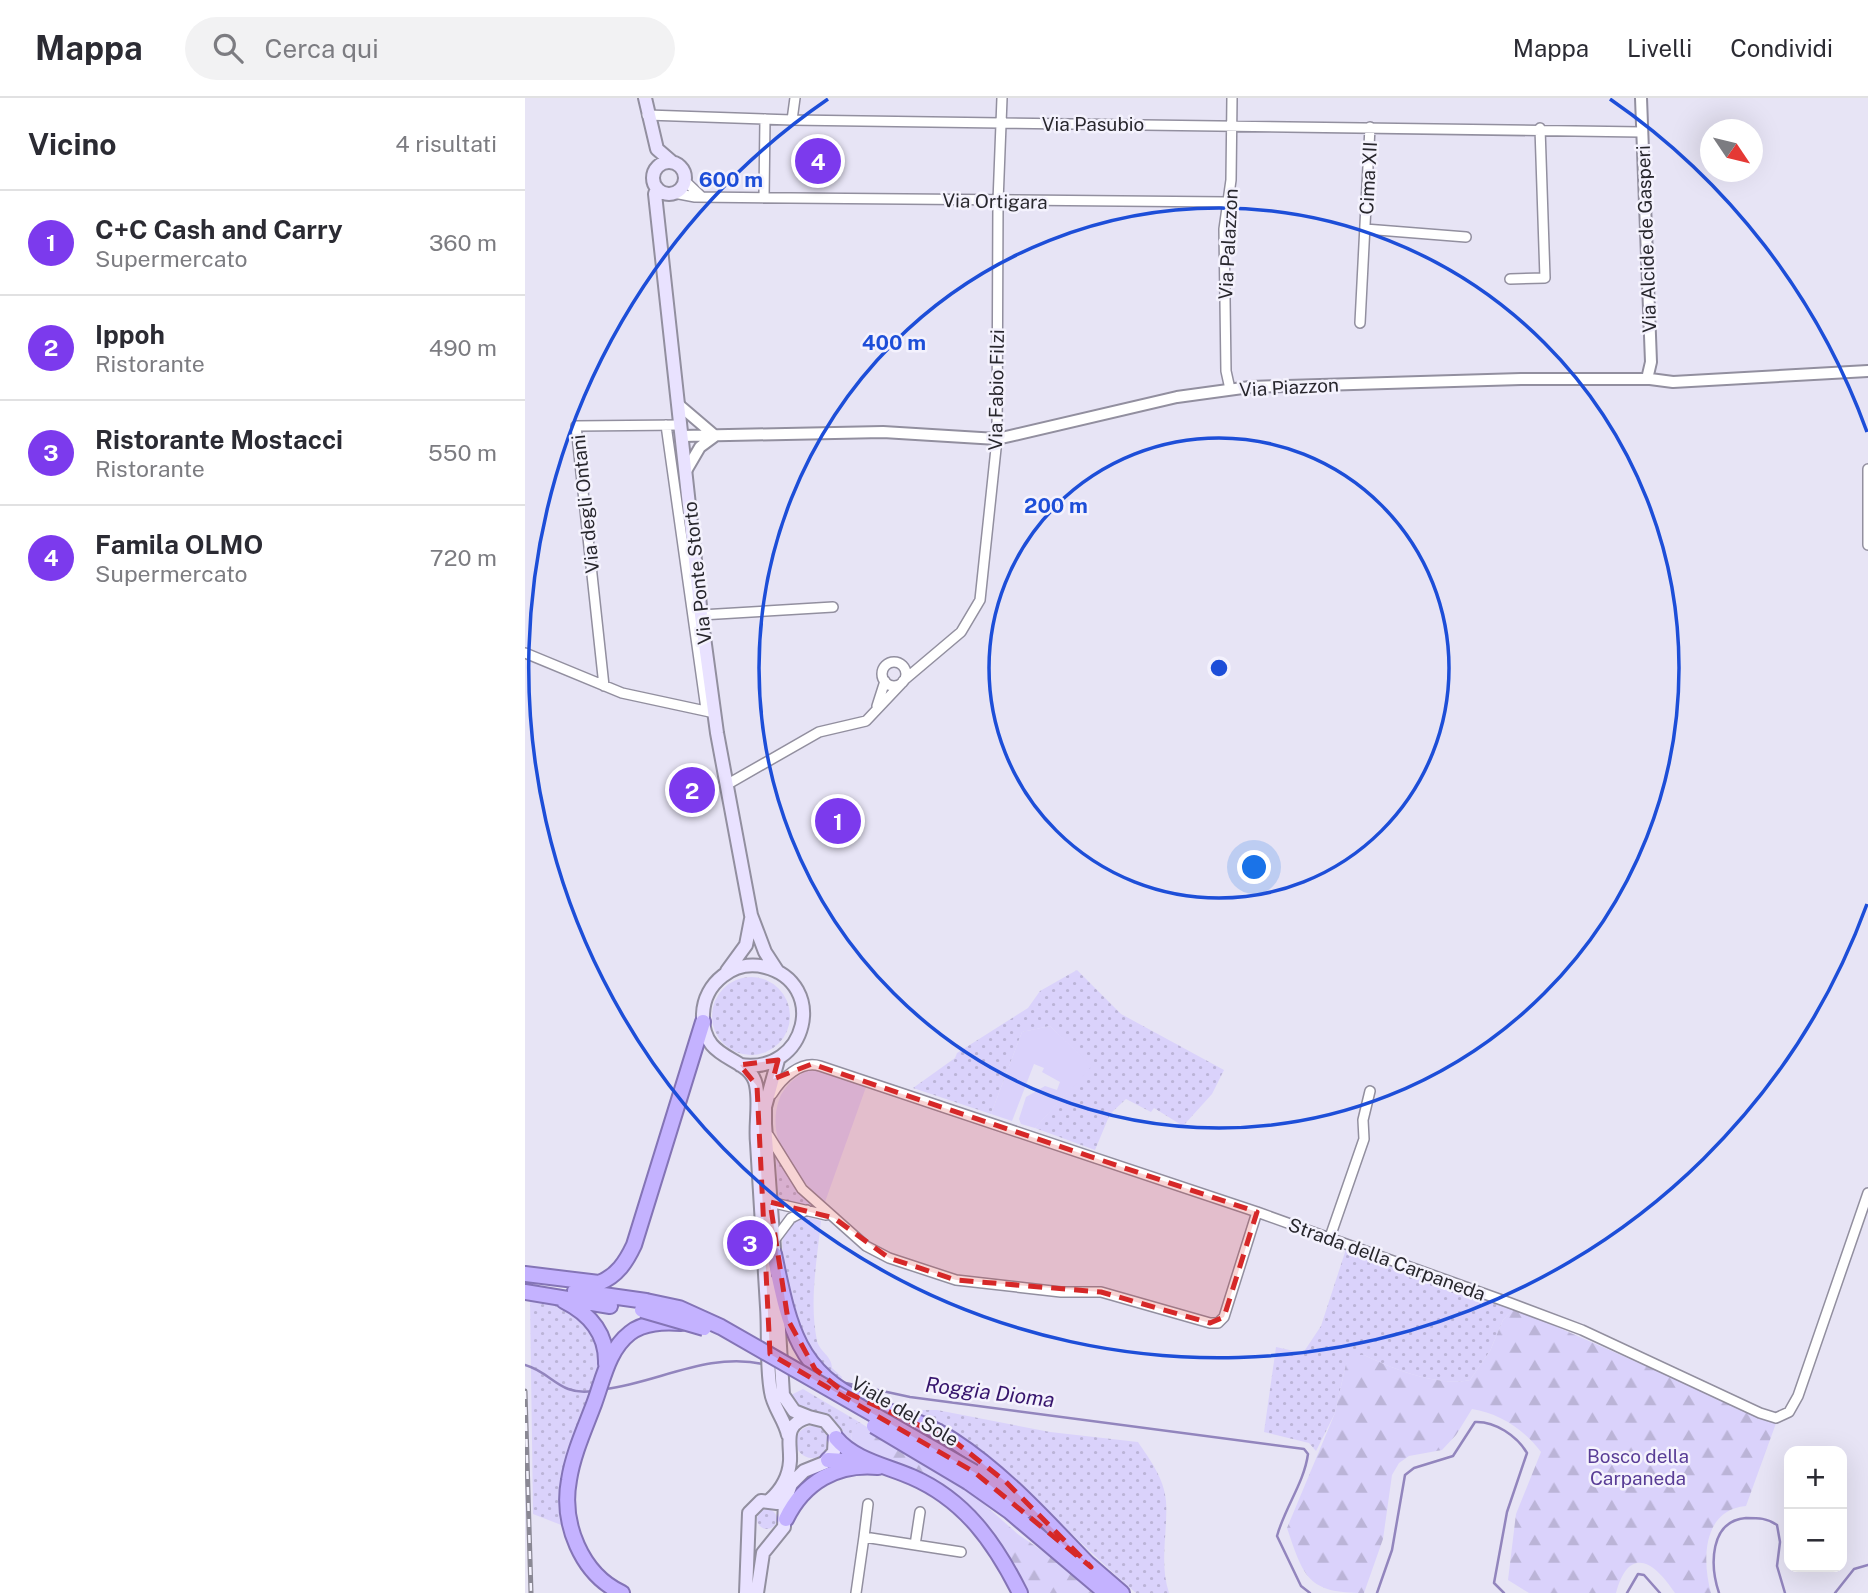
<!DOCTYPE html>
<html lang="it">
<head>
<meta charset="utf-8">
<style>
	body { margin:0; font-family:"Public Sans",sans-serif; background:#f2f2f3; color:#2b2b33 }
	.controls { position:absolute; right:21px; bottom:21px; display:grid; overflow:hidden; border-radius:14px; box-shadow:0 7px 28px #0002 }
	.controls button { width:63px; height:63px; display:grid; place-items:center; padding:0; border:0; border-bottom:2px solid #e1e1e2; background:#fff; color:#2b2b33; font:35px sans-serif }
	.compass { position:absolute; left:1175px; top:21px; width:63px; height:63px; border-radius:50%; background:#fff; box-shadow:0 7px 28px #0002; rotate:125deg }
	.you { position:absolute; left:730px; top:770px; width:24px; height:24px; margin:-18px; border:5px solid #fff; border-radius:50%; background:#1a73e8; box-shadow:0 0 0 10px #1a73e833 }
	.badge { display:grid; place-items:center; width:46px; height:46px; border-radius:50%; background:#7c3aed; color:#fff; font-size:23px; font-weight:700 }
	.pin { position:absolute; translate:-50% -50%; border:4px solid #fff; box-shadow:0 2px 7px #0006 }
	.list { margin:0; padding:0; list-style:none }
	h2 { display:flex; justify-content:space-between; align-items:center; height:91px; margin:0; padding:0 28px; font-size:30px }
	h2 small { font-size:23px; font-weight:400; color:#7c7c81 }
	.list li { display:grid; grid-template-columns:46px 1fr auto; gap:21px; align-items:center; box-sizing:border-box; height:105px; padding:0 28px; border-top:2px solid #e1e1e2 }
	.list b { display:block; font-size:26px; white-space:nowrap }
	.list p { margin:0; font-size:23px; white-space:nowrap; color:#7c7c81 }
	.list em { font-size:23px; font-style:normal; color:#7c7c81 }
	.icon { flex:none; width:38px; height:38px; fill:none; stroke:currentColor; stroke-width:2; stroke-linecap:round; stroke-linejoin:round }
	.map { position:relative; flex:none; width:1343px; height:1495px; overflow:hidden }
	header { display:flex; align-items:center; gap:42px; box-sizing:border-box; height:98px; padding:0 35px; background:#fff; border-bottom:2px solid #e1e1e2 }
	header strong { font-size:33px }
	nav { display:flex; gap:38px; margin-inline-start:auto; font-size:24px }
	.search { width:490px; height:63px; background:#f2f2f3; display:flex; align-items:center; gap:18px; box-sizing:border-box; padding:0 24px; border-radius:38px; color:#7c7c81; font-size:26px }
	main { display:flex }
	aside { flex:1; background:#fff }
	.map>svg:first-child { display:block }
	.grass { fill:url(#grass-dots) }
	.forest { fill:url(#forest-firs) }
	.park { fill:#dad2fb }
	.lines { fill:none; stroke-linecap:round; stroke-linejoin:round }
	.stream { stroke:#9285bd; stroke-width:2.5 }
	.minor-casing { stroke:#928f9f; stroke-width:12 }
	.tertiary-casing { stroke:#928f9f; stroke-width:14 }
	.secondary-casing { stroke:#928f9f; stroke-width:16 }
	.trunk-casing { stroke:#8474b6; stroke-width:18 }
	.minor { stroke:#fff; stroke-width:9 }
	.tertiary { stroke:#fff; stroke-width:10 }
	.secondary { stroke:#e9e2ff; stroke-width:12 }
	.trunk { stroke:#c4b2ff; stroke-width:14 }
	.rail-casing { stroke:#8a8894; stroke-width:5 }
	.rail { stroke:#f4f2fd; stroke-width:2.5; stroke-dasharray:8; stroke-linecap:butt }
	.trunk-bridge-casing { stroke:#8474b6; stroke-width:18; stroke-linecap:butt }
	.trunk-bridge { stroke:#c4b2ff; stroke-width:14 }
	.marked { fill:#d62828; fill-opacity:0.2; stroke:#d62828; stroke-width:5; stroke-dasharray:14 9; stroke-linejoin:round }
	.ring { fill:none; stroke:#1d4ed8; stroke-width:3.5 }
	.labels { text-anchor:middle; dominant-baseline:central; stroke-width:5; stroke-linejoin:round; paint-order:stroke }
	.street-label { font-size:19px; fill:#28272d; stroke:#f4f2fd }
	.park-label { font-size:19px; fill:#593d96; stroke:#f4f2fd }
	.water-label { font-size:21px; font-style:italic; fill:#37156d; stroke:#f4f2fd }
	.centre { fill:#1d4ed8; stroke:#f4f2fd; stroke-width:3.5 }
	.ring-label { font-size:21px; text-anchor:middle; font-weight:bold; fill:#1d4ed8; stroke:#f4f2fd; stroke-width:5; stroke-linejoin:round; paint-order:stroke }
</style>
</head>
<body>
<header>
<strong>Mappa</strong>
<div class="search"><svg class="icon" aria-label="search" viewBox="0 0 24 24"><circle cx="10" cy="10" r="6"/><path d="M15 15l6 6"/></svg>Cerca qui</div>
<nav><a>Mappa</a><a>Livelli</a><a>Condividi</a></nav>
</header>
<main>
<aside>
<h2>Vicino<small>4 risultati</small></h2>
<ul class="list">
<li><span class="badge">1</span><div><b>C+C Cash and Carry</b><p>Supermercato</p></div><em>360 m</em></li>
<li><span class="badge">2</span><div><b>Ippoh</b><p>Ristorante</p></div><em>490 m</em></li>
<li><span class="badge">3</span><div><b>Ristorante Mostacci</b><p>Ristorante</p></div><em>550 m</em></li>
<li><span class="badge">4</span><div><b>Famila OLMO</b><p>Supermercato</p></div><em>720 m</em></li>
</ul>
</aside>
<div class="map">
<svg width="1343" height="1495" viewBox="0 0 1343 1495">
	<defs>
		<pattern id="grass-dots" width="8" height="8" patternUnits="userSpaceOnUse" patternTransform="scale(1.75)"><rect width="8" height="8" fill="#dad2fb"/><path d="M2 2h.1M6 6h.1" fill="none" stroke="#bbb4d7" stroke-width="1.8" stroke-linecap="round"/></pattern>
		<pattern id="forest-firs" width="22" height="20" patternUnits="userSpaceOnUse" patternTransform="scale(1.75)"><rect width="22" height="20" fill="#dad2fb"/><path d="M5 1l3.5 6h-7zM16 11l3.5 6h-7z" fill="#bbb4d7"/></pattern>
	</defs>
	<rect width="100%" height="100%" fill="#e7e4f5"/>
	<path class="grass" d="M 552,872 L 596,916 L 699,972 L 687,996 L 658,1028 L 629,1010 L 626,1014 L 601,1001 L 585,1016 L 570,1052 L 510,1030 L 566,968 L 525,928 L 497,934 L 466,1016 L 388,990 L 430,960 L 432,955 L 503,910 L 515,893 Z
		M187 918a39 39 0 1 1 78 0a39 39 0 1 1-78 0Z
		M 251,1059 L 269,1087 L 292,1109 L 253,1101 Z
		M 280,1118 L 296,1123 C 292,1162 284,1203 292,1243 C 295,1254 307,1258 307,1270 L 317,1279 L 315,1284 C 301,1271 285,1257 277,1238 C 271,1225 254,1153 258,1141 C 262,1130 270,1122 280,1118 Z
		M 823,1145 L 989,1210 L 978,1222 L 965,1253 L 945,1282 C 913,1289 868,1271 839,1257 L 821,1266 L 810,1315 L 791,1353 L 784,1345 L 739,1334 L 751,1249 L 778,1255 L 796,1228 Z
		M 5,1200 C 61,1209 57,1213 80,1262 L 59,1327 L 44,1430 L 8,1416 Z
		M 278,1291 L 334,1324 L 327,1331 L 326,1351 L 307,1322 L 299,1316 L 280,1315 L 262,1299 Z
		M 387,1312 L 412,1312 L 525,1334 L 613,1344 C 625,1362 639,1380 641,1403 C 643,1433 634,1465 644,1495 L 611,1495 C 538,1432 473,1356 387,1312 Z
		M271 1344a16 16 0 1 1 32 0a16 16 0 1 1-32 0Z
		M232 1421a10 10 0 1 1 20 0a10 10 0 1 1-20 0Z"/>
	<path class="forest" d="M 989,1210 L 1155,1283 L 1178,1285 L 1254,1317 L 1221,1408 C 1177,1412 1177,1463 1186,1495 L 1150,1495 C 1130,1464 1104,1446 1091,1495 L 1004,1495 L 983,1482 L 991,1416 L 1016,1354 C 1000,1332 974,1315 947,1311 L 931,1337 L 917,1352 L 884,1358 L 874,1365 L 867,1377 L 858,1441 L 839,1495 C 783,1495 779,1480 762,1430 L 810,1315 L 821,1266 L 828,1257 L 839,1257 C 868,1271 913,1289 945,1282 L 965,1253 L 978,1222 Z
		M 334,1324 L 446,1395 L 494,1437 L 551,1476 L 567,1495 L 500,1495 C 453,1396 425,1387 326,1351 L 327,1330 Z"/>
	<path class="park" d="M 525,928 L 567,968 L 510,1030 L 496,1026 L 494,1021 L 501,999 L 520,988 L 532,992 L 535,984 L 517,974 L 519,970 L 509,966 L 487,1023 L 466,1016 L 497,934 Z
		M 289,970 L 341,989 L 300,1104 C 270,1078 240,1043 254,1002 C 259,987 275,975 289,970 Z"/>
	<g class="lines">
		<path class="stream" d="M 0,1267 C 28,1275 34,1298 68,1293
			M 316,1284 L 385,1299 L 779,1351 L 783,1356 C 779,1385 760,1409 752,1438 L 776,1488 L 785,1495
			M 81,1291 C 134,1284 183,1254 238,1266
			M 852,1495 L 867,1452 L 880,1377 L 889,1370 L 928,1358 L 950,1324 C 970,1323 992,1338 1002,1355 L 982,1414 L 969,1485 L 979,1495
			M 1102,1495 L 1113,1476 L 1119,1477 L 1135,1495
			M 1194,1495 C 1185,1468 1184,1423 1221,1420 C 1234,1420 1242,1420 1252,1427 L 1255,1444 L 1252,1468 L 1260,1495
			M 1310,1495 L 1329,1471 L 1343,1467"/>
		<g class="minor-casing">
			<path id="minor" d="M 122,17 L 267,22 L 1116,34
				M 267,22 L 270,0
				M 159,82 L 177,99
				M 149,95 L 170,99 L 701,104
				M 239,100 L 240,21
				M 840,131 L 941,139
				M 985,181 L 1020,180 L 1015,30
				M 835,225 L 845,29
				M 705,291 L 701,273 L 699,131 L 706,82 L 707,0
				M 141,327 L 181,611
				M 1343,371 L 1343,447
				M 176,517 L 308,509
				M 0,555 L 97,595 L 185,614
				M357 576a12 12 0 1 1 24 0a12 12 0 1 1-24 0Z
				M 378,583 L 436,534 L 455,502 L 472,341 L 473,104 L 477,0
				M 79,588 L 51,328 L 156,327
				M 352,608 L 360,583
				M 203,686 L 294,634 L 341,623 L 376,586
				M 247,996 C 257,980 276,962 295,968 L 732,1114 L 985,1205 L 1057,1232 L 1235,1315 L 1251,1320 L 1264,1314 L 1273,1298 L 1343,1095
				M 244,1038 L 277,1091 L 341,1148 L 364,1160 L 431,1182 L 536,1194 L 576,1194 L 685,1225 L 693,1225 L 699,1219 L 732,1114
				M 241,1100 L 245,1104 L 301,1117
				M 805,1139 L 839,1041 L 838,1022 L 845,993
				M 248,1144 L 266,1120 L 282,1112
				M 339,1439 L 343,1406
				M 390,1447 L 395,1414
				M 331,1495 L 339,1439 L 436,1454"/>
		</g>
		<g class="tertiary-casing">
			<path id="tertiary" d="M 1116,0 L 1126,264 L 1122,281
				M 154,307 L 188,336
				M 157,338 L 358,334 L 472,341 L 652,299 L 725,289 L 996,281 L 1125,281 L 1148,284 L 1343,273
				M 161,373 L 175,349 L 190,338"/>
		</g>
		<g class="secondary-casing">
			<path id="secondary" d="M 120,0 L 132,51 L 147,64
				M128 80a16 16 0 1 1 32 0a16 16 0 1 1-32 0Z
				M 132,90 L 130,96 L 176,517 L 192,635 L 226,817 L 240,854 L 253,874
				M 202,873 L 221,847 L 226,821
				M 215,967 C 283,977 303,885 240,869 C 209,861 179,885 178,916 C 176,966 225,956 231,987 C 235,1006 230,1026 232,1045 C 235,1100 239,1154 242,1209 C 244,1237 241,1266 246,1294 C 248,1309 260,1322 263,1337
				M 250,1165 L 240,1026 L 240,1009 L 253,962
				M 251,1183 L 258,1297 L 269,1313 L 284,1319
				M 221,1495 L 224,1415 L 236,1403 L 252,1405
				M 232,1495 L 238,1455 L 259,1429 L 260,1403 L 266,1386 L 279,1373 L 299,1365 L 309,1354 L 310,1335 L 300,1323 L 284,1319 C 257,1326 266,1344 265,1363 C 264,1379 256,1392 245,1402"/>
		</g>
		<g class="trunk-casing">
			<path id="trunk" d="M 249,1156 C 263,1221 270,1273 337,1303 C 369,1316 400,1324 429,1343 C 481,1377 523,1425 566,1469
				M 0,1176 L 74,1185 C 92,1178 101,1164 109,1147 L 178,924
				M 50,1193 L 121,1203
				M 0,1194 L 85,1208
				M 39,1203 C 65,1216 82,1236 81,1266
				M 311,1340 C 329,1362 362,1368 387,1379 C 440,1402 470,1445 495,1495
				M 303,1362 L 335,1364
				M 449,1374 L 500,1413
				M 443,1384 L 484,1413 L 581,1495
				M 261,1421 C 279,1384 312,1365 353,1369
				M 561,1464 L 597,1495
				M 97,1495 C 56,1476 36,1425 44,1382 C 48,1356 60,1330 69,1306 C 78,1282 83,1252 105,1235 C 119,1224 139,1224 156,1225"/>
		</g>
		<use href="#minor" class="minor"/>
		<use href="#tertiary" class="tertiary"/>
		<use href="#secondary" class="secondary"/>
		<use href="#trunk" class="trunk"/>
		<g class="rail-casing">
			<path id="rail" d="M 0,1293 L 6,1495"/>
		</g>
		<use href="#rail" class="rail"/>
		<g class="trunk-bridge-casing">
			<path id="trunk-bridge" d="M 121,1203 L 154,1210 L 196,1229 L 449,1374
				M 117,1212 L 179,1230
				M 349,1328 L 443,1384"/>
		</g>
		<use href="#trunk-bridge" class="trunk-bridge"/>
	</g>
	<path class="marked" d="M 253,962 L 248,981 L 287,966 L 732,1114 L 699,1219 L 685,1225 L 576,1194 L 431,1182 L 364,1160 L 309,1120 L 245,1104 L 263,1222 L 290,1271 L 316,1292 L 429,1343 L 481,1384 L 566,1469 L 449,1374 L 245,1256 L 232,988 L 215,967 Z"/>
	<g class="ring">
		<circle cx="694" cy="570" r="230"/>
		<circle cx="694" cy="570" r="460"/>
		<path d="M1342 806A690 690 0 1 1 303 1M1085 1A690 690 0 0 1 1342 334"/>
	</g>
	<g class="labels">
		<g class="street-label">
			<text x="568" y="26">Via Pasubio</text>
			<text transform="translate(843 80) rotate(-87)">Cima XII</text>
			<text transform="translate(470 103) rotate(1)">Via Ortigara</text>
			<text transform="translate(1121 141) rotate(-92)">Via Alcide de Gasperi</text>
			<text transform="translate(703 146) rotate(-87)">Via Palazzon</text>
			<text transform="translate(764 289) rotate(-3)">Via Piazzon</text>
			<text transform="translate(471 292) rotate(-89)">Via Fabio Filzi</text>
			<text transform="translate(60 406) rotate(-96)">Via degli Ontani</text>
			<text transform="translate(172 475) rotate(-96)">Via Ponte Storto</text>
			<text transform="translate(862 1161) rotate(20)">Strada della Carpaneda</text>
			<text transform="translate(380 1313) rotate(30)">Viale del Sole</text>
		</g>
		<g class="park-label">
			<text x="1113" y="1358">Bosco della<tspan x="1113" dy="22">Carpaneda</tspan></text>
		</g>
		<g class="water-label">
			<text transform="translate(465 1294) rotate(7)">Roggia Dioma</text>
		</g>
	</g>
	<circle cx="694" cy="570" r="10" class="centre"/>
	<g class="ring-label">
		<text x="206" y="89">600 m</text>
		<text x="369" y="252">400 m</text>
		<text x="531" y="415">200 m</text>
	</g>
</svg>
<div class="controls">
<button>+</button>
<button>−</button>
</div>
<svg class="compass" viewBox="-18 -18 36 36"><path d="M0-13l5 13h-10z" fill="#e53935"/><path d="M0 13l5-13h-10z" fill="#7c7c81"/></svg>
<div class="you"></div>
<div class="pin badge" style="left:313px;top:723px">1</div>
<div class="pin badge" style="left:167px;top:692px">2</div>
<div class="pin badge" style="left:225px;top:1145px">3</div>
<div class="pin badge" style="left:293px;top:63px">4</div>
</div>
</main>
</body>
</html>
